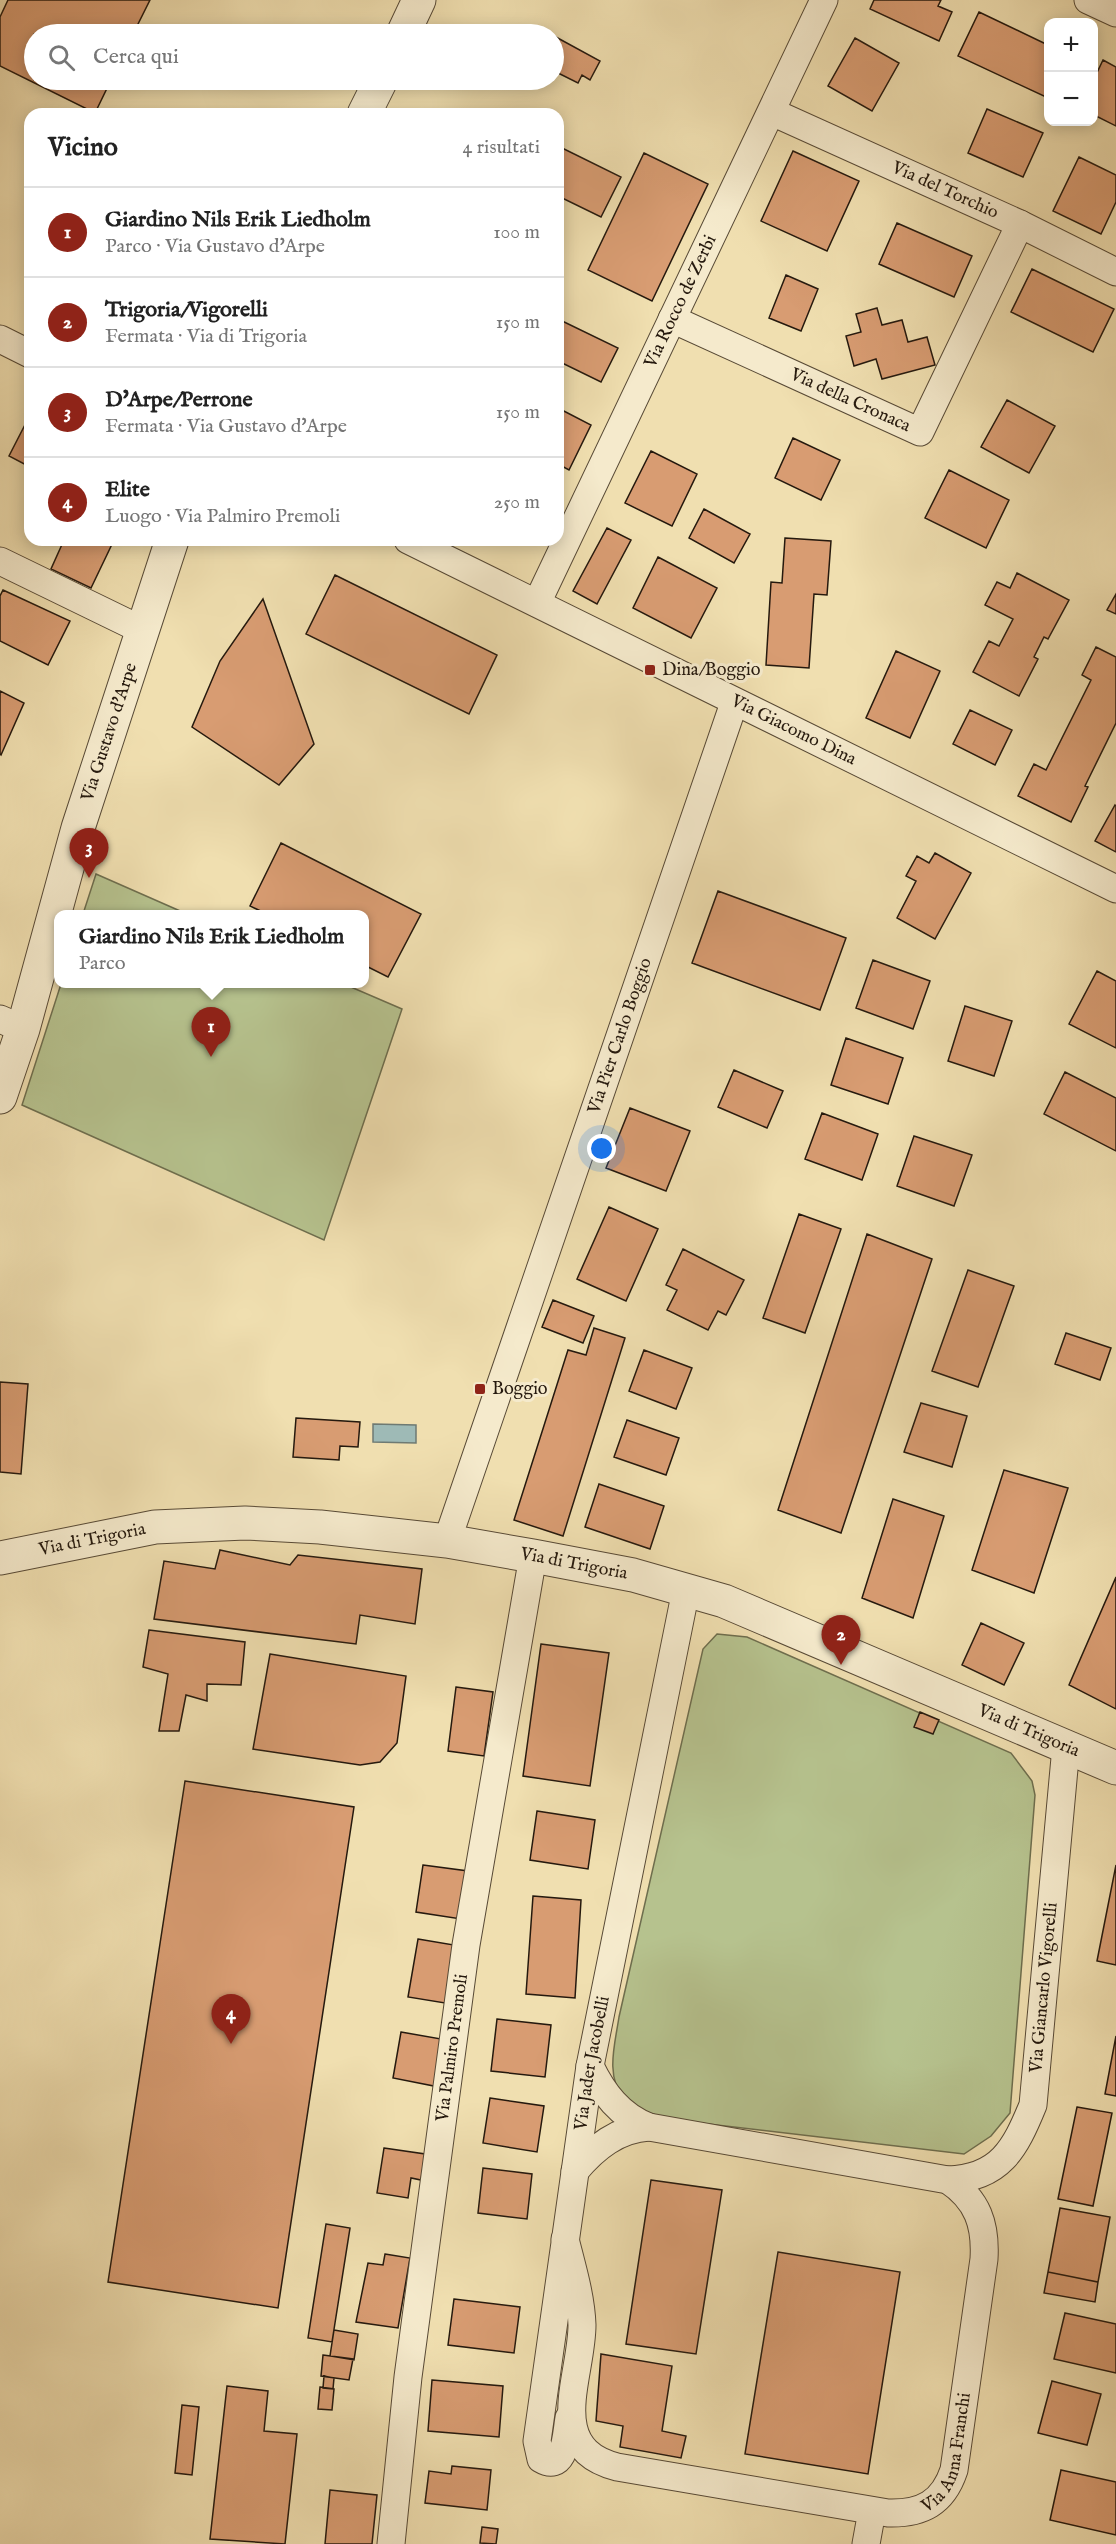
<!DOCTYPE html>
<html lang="it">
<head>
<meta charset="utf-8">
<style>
	body { margin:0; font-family:"IM FELL English",serif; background:#f6f6f6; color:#222 }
	.controls { position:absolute; right:18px; top:18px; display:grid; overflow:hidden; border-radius:12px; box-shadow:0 3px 15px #0003 }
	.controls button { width:54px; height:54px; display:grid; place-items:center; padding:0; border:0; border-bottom:2px solid #e0e0e0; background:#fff; color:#222; font:30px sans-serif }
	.you { position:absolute; left:602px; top:1149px; width:21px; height:21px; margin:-15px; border:4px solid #fff; border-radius:50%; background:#1a73e8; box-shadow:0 0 0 9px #1a73e833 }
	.badge { display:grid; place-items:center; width:39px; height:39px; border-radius:50%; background:#8f2418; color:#fff; font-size:20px; font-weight:700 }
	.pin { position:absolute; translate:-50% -50px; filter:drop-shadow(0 2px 3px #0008) }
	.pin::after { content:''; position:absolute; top:32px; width:21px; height:18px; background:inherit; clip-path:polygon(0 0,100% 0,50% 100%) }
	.popup { position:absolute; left:54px; top:910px; width:315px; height:78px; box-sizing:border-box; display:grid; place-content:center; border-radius:12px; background:#fff; filter:drop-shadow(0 2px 4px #0005); font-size:20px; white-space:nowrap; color:#767676 }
	.popup b { font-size:22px; color:#222 }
	.popup::after { content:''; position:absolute; left:50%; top:100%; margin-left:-12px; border:12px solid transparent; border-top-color:#fff }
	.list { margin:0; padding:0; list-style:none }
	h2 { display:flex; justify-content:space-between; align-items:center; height:78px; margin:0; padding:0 24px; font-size:26px }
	h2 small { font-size:20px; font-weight:400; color:#767676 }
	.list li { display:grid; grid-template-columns:39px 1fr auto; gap:18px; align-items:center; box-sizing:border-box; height:90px; padding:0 24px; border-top:2px solid #e0e0e0 }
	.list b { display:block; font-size:22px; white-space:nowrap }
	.list p { margin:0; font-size:20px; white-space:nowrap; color:#767676 }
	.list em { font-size:20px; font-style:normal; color:#767676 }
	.icon { flex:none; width:33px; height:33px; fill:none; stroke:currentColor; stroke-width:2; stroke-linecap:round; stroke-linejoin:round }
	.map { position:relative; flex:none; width:1116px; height:2544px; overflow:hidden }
	.search { position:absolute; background:#fff; box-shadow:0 3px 15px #0003; left:24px; top:24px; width:540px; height:66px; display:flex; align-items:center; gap:15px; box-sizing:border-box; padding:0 21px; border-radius:33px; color:#767676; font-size:22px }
	.panel { position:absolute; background:#fff; box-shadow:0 3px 15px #0003; left:24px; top:108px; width:540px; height:438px; border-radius:18px }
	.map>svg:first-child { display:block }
	.green { fill:#b6c28e; stroke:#6e6e4e; stroke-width:1.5 }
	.water { fill:#9ebab6; stroke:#6e7a73; stroke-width:1.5 }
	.building { fill:#d89c72; stroke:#25190e; stroke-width:1.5 }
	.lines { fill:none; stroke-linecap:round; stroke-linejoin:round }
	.minor-casing { stroke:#584a36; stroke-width:29 }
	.tertiary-casing { stroke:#584a36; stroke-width:35 }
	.minor { stroke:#f5eacc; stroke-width:27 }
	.tertiary { stroke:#f5eacc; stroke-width:33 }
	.poi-dot { fill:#8f2418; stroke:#f5eacc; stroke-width:2 }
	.labels { text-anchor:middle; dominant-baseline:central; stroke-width:6; stroke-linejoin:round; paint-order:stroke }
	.street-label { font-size:18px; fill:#25190e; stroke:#f5eacc }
	.poi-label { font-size:18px; fill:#25190e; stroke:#f5eacc; text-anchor:start }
</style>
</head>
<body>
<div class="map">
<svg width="1116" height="2544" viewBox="0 0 1116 2544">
	<rect width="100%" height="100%" fill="#f0dfb0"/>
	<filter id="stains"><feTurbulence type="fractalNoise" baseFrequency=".00333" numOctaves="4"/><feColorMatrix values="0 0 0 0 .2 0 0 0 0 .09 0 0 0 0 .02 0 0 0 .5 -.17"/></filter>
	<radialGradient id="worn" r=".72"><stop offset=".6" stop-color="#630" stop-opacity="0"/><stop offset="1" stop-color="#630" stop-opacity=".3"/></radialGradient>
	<path class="green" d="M 96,874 L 187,914 L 83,914 Z
		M 61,984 L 344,984 L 402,1009 L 324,1240 L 22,1105 Z
		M 717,1634 L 747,1637 L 1011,1753 L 1032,1781 L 1035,1795 L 1010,2113 L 991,2136 L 964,2154 L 657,2118 C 648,2113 631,2107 624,2099 C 605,2076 615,2044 619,2017 L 703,1649 Z"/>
	<path class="water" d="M 373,1424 L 416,1425 L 416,1443 L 373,1442 Z"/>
	<path class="building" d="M 8,0 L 150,0 L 133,34 L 34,34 L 34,80 L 111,80 L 95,113 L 0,66 L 0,17 Z
		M 874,0 L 941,0 L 938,6 L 952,12 L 939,41 L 870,9 Z
		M 979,12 L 1048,45 L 1048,91 L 1046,97 L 958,56 Z
		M 554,36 L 600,61 L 590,80 L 582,75 L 578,83 L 554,71 Z
		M 855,38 L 899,63 L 872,111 L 828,86 Z
		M 1103,60 L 1116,67 L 1116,126 L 1094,115 L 1094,79 Z
		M 483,109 L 493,114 L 456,114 Z
		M 987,109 L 1043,133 L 1023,177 L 968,153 Z
		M 558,146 L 621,177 L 601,217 L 558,196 Z
		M 793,151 L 859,181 L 827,251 L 761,221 Z
		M 644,153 L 708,184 L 652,301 L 588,270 Z
		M 1079,157 L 1116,175 L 1116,202 L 1101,234 L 1053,211 Z
		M 897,223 L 972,256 L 954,297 L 879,264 Z
		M 1032,269 L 1114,309 L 1093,352 L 1011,312 Z
		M 786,275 L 818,289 L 801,331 L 769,318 Z
		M 877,308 L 882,325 L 902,320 L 908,342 L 927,337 L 935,365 L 882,379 L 876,359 L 854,366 L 846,336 L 861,332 L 856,314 Z
		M 558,319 L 618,348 L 601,382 L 558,361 Z
		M 1007,400 L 1055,426 L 1029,473 L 981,447 Z
		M 558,408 L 591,425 L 569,470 L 558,464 Z
		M 30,415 L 30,467 L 9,456 Z
		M 793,438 L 840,460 L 821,500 L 775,478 Z
		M 651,451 L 697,474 L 672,526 L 625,503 Z
		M 949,470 L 1009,500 L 986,548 L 925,518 Z
		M 704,509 L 750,534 L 734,563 L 689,538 Z
		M 607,528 L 631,540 L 597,604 L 573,591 Z
		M 785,538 L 831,541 L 827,595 L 814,594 L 809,668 L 766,665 L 771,582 L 782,583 Z
		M 64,540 L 114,540 L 91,588 L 51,569 Z
		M 658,557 L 717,588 L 691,638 L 633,608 Z
		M 1017,573 L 1069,600 L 1048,639 L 1044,637 L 1034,657 L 1038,659 L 1019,696 L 973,672 L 989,641 L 999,646 L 1013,619 L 985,605 L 997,582 L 1010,588 Z
		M 335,575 L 497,655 L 469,714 L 306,634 Z
		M 3,590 L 70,621 L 48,665 L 0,641 L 0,596 Z
		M 1116,594 L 1116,614 L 1107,610 Z
		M 263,599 L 314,744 L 279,785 L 192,727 L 220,661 Z
		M 1096,647 L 1116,657 L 1116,723 L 1085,786 L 1088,787 L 1071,822 L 1018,796 L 1034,764 L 1046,770 L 1091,680 L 1082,675 Z
		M 896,651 L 940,671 L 910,738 L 866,718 Z
		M 0,691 L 24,703 L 1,755 L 0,754 Z
		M 970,710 L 1012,730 L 995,765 L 953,744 Z
		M 1115,805 L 1116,806 L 1116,852 L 1095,841 Z
		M 281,843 L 421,914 L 388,977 L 364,965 L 364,914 L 267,914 L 250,906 Z
		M 935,853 L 971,873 L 935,939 L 897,918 L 916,881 L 906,876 L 917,856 L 929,863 Z
		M 718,891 L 846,938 L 820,1010 L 692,963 Z
		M 873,960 L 930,981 L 913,1029 L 856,1008 Z
		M 1097,971 L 1116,981 L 1116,1048 L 1069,1024 Z
		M 965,1006 L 1012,1021 L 994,1076 L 948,1061 Z
		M 846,1038 L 903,1058 L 888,1104 L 831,1085 Z
		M 734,1070 L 783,1091 L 767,1128 L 718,1107 Z
		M 1065,1072 L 1116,1098 L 1116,1151 L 1044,1114 Z
		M 630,1108 L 690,1131 L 666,1191 L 606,1168 Z
		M 822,1113 L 878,1134 L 862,1180 L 805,1159 Z
		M 914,1136 L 972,1155 L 954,1206 L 897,1186 Z
		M 609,1207 L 658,1229 L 626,1301 L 577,1279 Z
		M 799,1214 L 841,1229 L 805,1333 L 763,1318 Z
		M 867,1234 L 932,1259 L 841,1533 L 778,1510 Z
		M 683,1249 L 744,1280 L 726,1315 L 718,1311 L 708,1330 L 667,1310 L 677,1290 L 666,1285 Z
		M 968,1270 L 1014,1286 L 978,1387 L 932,1371 Z
		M 553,1300 L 594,1316 L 583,1343 L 542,1327 Z
		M 594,1328 L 625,1338 L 563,1536 L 514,1520 L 568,1350 L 586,1355 Z
		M 1066,1333 L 1111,1348 L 1100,1380 L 1055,1364 Z
		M 644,1350 L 692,1368 L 676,1409 L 629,1391 Z
		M 0,1382 L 28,1384 L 21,1474 L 0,1472 Z
		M 921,1403 L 967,1416 L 952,1467 L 904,1452 Z
		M 296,1418 L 360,1422 L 358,1447 L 340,1446 L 339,1460 L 293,1457 Z
		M 627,1420 L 679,1438 L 666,1475 L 614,1457 Z
		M 1004,1470 L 1068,1488 L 1034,1593 L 972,1570 Z
		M 599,1484 L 664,1506 L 650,1549 L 585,1527 Z
		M 893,1499 L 944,1516 L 913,1618 L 862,1598 Z
		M 220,1550 L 290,1565 L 298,1555 L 422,1569 L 415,1624 L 360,1615 L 356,1644 L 154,1619 L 164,1561 L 215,1569 Z
		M 1116,1577 L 1116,1709 L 1069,1685 Z
		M 981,1623 L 1024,1643 L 1004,1685 L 962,1665 Z
		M 149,1630 L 245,1642 L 241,1685 L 207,1684 L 207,1701 L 186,1695 L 179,1731 L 159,1731 L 168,1674 L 143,1667 Z
		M 541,1644 L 609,1653 L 590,1786 L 523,1776 Z
		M 270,1654 L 406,1676 L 397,1743 L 380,1762 L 360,1765 L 253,1749 Z
		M 456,1687 L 493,1692 L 484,1756 L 448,1751 Z
		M 920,1712 L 939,1720 L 933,1734 L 914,1727 Z
		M 185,1781 L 354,1807 L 278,2308 L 108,2282 Z
		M 537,1811 L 595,1820 L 588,1869 L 530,1860 Z
		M 423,1865 L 468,1871 L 461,1919 L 416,1912 Z
		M 1116,1865 L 1116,1965 L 1097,1961 Z
		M 533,1896 L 581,1900 L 575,1998 L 526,1994 Z
		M 418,1939 L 460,1946 L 451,2004 L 408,1997 Z
		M 497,2019 L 551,2025 L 545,2077 L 491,2071 Z
		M 401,2032 L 447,2040 L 439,2087 L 393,2078 Z
		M 1116,2036 L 1116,2096 L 1105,2094 Z
		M 490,2098 L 544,2106 L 537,2152 L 483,2143 Z
		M 1077,2107 L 1112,2113 L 1093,2206 L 1058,2199 Z
		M 384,2148 L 425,2154 L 421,2180 L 411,2178 L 408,2198 L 377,2193 Z
		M 483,2168 L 532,2174 L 527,2219 L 478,2213 Z
		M 651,2180 L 722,2190 L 696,2354 L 626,2344 Z
		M 1060,2208 L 1110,2217 L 1098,2282 L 1048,2272 Z
		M 326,2224 L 350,2228 L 332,2342 L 308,2338 Z
		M 778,2252 L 900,2272 L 868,2474 L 745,2454 Z
		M 385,2254 L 410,2258 L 398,2328 L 356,2322 L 368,2263 L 383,2265 Z
		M 1048,2272 L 1098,2282 L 1095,2302 L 1044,2293 Z
		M 454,2299 L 520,2307 L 514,2353 L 448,2345 Z
		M 1065,2313 L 1116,2324 L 1116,2373 L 1054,2359 Z
		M 334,2330 L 358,2334 L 354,2360 L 330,2356 Z
		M 601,2354 L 672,2366 L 662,2431 L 686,2436 L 681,2458 L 620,2447 L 623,2426 L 596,2421 Z
		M 323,2355 L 353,2359 L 349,2380 L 321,2376 Z
		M 324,2376 L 334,2378 L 333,2389 L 323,2388 Z
		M 432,2380 L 503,2386 L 499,2437 L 428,2431 Z
		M 1052,2381 L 1101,2394 L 1087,2445 L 1038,2433 Z
		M 227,2386 L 268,2391 L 264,2431 L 297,2434 L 285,2544 L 210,2539 Z
		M 320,2387 L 334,2389 L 332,2410 L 318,2409 Z
		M 182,2405 L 199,2407 L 192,2475 L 175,2473 Z
		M 452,2466 L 491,2470 L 487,2510 L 425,2503 L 429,2471 L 451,2474 Z
		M 1061,2470 L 1116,2482 L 1116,2535 L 1050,2520 Z
		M 330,2490 L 377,2495 L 372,2544 L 325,2544 Z
		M 482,2527 L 498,2529 L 496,2544 L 480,2543 Z"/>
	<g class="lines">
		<g class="minor-casing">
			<g id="minor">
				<path d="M 1088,0 L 1116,13"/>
				<path id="s1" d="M 772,112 L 1020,224 L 1116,272"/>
				<path id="s2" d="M 672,319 L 920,432 L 1020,224"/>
				<path d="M 0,339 L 30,354"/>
				<path id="s3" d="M 408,540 L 1116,889"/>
				<path d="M 0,561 L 142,630"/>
				<path id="s4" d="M 537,603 L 824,0"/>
				<path d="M 0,1019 L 23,1029"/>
				<path id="s5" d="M 447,1541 L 734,703"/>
				<path d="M 590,2066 C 603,2093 620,2116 649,2127"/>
				<path id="s6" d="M 948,2180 C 1000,2178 1015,2149 1033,2105 L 1066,1747"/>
				<path id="s7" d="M 565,2239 C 572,2267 581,2296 582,2325 C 582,2377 543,2448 617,2467 L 888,2513 C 922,2514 943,2503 954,2470 L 984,2259 C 986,2225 978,2200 948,2180 L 649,2127 C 618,2129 595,2147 575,2171"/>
				<path id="s8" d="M 569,2418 C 566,2434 566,2474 541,2459 L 537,2441 L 590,2066 L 686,1590"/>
				<path id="s9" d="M 391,2544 L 408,2377 L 466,1945 L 533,1556"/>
				<path d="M 866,2544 L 872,2511"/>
			</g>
		</g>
		<g class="tertiary-casing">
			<g id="tertiary">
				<path d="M 403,34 L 419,0"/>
				<path d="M 364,114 L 381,80"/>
				<path id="s10" d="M 0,1097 L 23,1029 L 78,828 L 172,540"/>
				<path id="s11" d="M 0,1558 L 155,1527 L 245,1523 L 320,1527 L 447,1541 L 533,1556 L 633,1575 L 724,1601 L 1116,1768"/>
			</g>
		</g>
		<use href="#minor" class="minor"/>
		<use href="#tertiary" class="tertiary"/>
	</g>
	<g class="poi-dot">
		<rect x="644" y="664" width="12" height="12" rx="3"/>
		<rect x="474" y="1383" width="12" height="12" rx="3"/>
	</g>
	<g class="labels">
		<g class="street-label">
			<text stroke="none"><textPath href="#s1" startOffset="190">Via del Torchio</textPath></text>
			<text stroke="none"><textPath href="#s4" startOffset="334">Via Rocco de Zerbi</textPath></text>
			<text stroke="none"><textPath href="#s2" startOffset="196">Via della Cronaca</textPath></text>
			<text stroke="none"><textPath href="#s10" startOffset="381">Via Gustavo d'Arpe</textPath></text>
			<text stroke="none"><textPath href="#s3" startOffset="430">Via Giacomo Dina</textPath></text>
			<text stroke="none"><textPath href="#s5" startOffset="534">Via Pier Carlo Boggio</textPath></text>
			<text stroke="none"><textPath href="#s11" startOffset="94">Via di Trigoria</textPath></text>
			<text stroke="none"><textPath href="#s11" startOffset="580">Via di Trigoria</textPath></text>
			<text stroke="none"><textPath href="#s11" startOffset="1066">Via di Trigoria</textPath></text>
			<text stroke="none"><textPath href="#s6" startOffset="240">Via Giancarlo Vigorelli</textPath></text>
			<text stroke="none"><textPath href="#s9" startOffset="500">Via Palmiro Premoli</textPath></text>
			<text stroke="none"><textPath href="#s8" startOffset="462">Via Jader Jacobelli</textPath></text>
			<text stroke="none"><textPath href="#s7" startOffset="628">Via Anna Franchi</textPath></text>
		</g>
		<g class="poi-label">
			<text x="662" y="670">Dina/Boggio</text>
			<text x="492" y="1389">Boggio</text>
		</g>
	</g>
	<rect width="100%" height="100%" filter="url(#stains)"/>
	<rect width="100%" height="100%" fill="url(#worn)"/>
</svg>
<div class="controls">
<button>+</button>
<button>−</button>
</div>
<div class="you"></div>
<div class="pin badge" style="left:211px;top:1057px">1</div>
<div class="popup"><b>Giardino Nils Erik Liedholm</b>Parco</div>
<div class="pin badge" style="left:841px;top:1665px">2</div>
<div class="pin badge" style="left:89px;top:878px">3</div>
<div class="pin badge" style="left:231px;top:2044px">4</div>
<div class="search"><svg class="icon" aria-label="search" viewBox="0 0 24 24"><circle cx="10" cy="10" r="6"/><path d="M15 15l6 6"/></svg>Cerca qui</div>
<section class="panel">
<h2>Vicino<small>4 risultati</small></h2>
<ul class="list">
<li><span class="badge">1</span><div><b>Giardino Nils Erik Liedholm</b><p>Parco · Via Gustavo d'Arpe</p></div><em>100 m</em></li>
<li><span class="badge">2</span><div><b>Trigoria/Vigorelli</b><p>Fermata · Via di Trigoria</p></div><em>150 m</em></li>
<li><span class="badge">3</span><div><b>D'Arpe/Perrone</b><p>Fermata · Via Gustavo d'Arpe</p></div><em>150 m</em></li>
<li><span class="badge">4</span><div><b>Elite</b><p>Luogo · Via Palmiro Premoli</p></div><em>250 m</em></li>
</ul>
</section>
</div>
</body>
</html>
